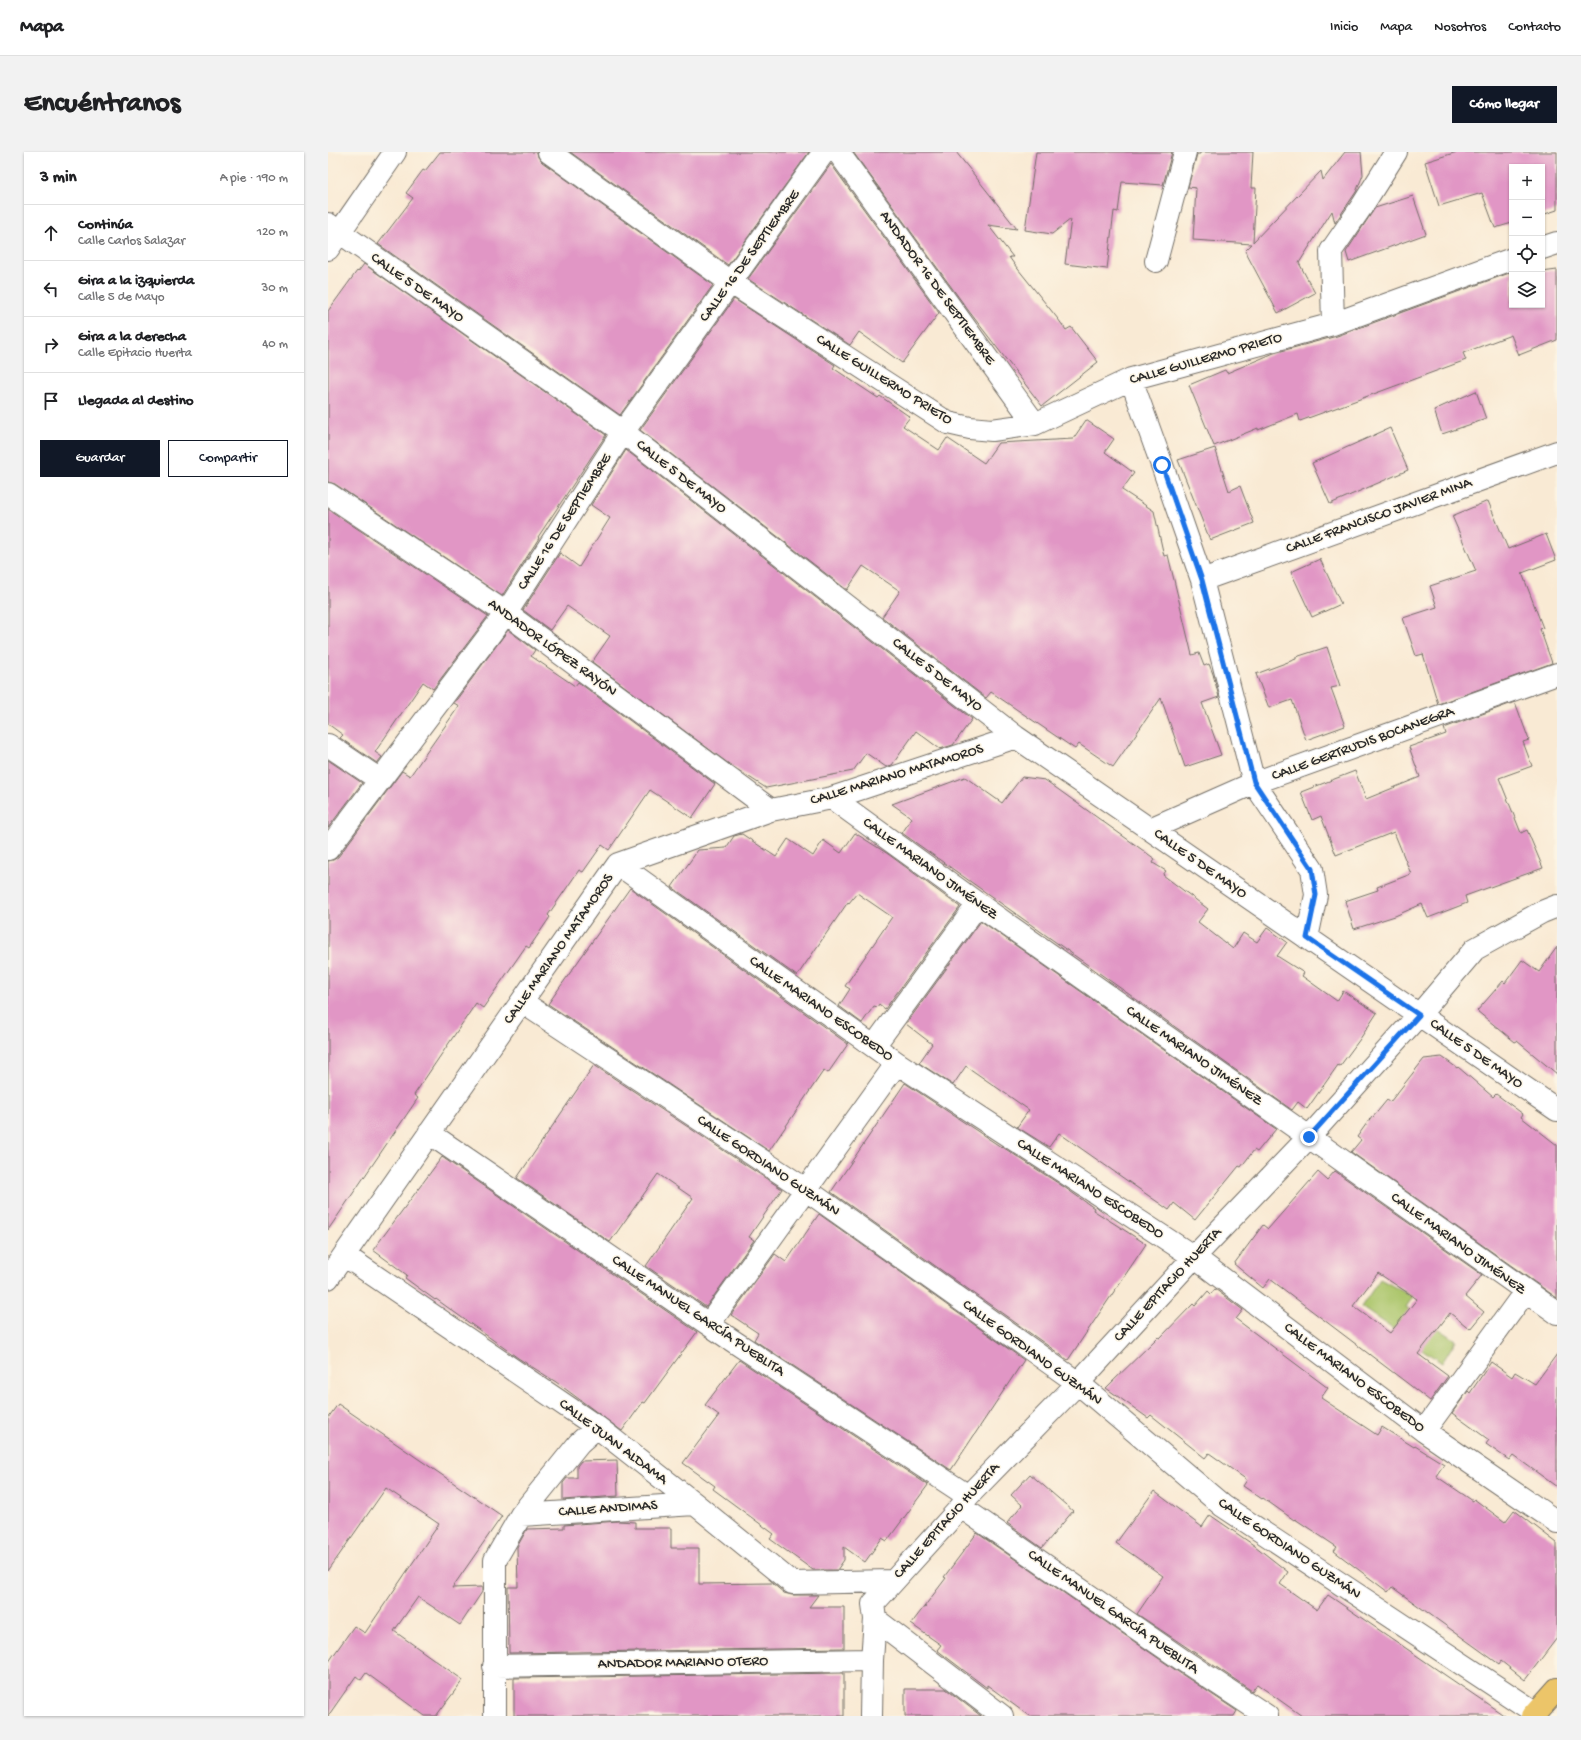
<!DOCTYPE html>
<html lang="es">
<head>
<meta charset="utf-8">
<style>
	body { margin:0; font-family:"Gochi Hand",sans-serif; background:#f2f2f2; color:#202124 }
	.controls { position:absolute; right:12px; top:12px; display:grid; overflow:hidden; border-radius:0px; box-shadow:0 1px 3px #0004 }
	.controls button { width:36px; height:36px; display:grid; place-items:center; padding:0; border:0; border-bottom:1px solid #e0e0e0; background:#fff; color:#202124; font:20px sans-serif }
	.stop { position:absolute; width:12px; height:12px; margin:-9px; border:3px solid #1a73e8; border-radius:50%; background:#fff }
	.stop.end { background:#1a73e8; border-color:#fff; box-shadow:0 1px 4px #0008 }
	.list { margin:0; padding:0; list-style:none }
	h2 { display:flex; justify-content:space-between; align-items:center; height:52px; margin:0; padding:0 16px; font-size:17px }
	h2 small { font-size:13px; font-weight:400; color:#757577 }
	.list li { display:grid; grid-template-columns:26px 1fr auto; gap:12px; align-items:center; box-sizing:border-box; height:56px; padding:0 16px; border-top:1px solid #e0e0e0 }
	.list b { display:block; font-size:15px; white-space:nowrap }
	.list p { margin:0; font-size:13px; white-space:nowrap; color:#757577 }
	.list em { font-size:13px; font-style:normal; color:#757577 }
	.actions { display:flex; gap:8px; padding:12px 16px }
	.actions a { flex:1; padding:9px 0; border:1px solid #111827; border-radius:0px; text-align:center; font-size:14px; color:#111827 }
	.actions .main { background:#111827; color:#fff }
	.icon { flex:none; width:22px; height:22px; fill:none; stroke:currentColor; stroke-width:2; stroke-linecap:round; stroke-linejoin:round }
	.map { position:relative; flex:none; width:1229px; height:1564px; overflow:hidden; border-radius:0px }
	header { display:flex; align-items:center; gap:24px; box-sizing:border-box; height:56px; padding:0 20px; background:#fff; border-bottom:1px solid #e0e0e0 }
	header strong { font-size:19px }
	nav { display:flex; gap:22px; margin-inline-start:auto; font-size:14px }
	.intro { display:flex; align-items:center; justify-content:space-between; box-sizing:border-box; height:96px; padding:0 24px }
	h1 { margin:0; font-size:28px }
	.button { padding:10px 18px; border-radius:0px; background:#111827; color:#fff; font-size:14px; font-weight:700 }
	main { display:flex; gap:24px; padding:0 24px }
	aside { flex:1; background:#fff; border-radius:0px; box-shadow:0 1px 3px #0004 }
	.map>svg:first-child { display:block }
	.green { fill:#acc66c; stroke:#6c784c }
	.building { fill:#e196c5; fill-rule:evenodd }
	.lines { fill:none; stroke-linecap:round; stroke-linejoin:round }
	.minor-casing { stroke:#736e66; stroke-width:24 }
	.trunk-casing { stroke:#736e66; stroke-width:24 }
	.minor { stroke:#fff; stroke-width:22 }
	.trunk { stroke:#ecc569; stroke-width:22 }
	.route { stroke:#1a73e8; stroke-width:5 }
	.labels { text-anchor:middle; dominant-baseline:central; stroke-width:3; stroke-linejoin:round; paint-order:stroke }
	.street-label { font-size:15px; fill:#2b2b2b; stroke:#fcf5e5 }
</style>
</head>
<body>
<header>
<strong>Mapa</strong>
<nav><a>Inicio</a><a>Mapa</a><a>Nosotros</a><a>Contacto</a></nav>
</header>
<div class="intro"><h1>Encuéntranos</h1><a class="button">Cómo llegar</a></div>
<main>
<aside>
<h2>3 min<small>A pie · 190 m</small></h2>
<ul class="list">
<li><svg class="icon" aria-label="ahead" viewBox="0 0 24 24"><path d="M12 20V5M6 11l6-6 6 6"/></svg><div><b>Continúa</b><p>Calle Carlos Salazar</p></div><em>120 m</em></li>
<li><svg class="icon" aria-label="left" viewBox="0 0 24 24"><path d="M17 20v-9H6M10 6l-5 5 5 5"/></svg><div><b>Gira a la izquierda</b><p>Calle 5 de Mayo</p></div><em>30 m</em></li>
<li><svg class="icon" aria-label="right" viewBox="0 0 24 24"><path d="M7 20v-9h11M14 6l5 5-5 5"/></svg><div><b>Gira a la derecha</b><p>Calle Epitacio Huerta</p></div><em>40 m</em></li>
<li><svg class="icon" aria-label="arrive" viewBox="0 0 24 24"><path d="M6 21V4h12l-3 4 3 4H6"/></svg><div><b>Llegada al destino</b></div></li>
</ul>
<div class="actions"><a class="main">Guardar</a><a>Compartir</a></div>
</aside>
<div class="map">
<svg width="1229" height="1564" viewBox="0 0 1229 1564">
	<rect width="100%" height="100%" fill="#fcf5e5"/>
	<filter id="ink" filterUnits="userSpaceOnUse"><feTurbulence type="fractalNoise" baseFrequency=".025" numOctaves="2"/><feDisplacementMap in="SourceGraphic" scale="8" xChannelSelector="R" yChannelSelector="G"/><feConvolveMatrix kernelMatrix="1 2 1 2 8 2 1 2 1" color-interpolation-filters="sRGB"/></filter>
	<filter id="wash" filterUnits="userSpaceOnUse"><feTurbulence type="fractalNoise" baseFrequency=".012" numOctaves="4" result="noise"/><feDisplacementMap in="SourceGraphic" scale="16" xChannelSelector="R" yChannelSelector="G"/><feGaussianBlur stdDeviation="0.9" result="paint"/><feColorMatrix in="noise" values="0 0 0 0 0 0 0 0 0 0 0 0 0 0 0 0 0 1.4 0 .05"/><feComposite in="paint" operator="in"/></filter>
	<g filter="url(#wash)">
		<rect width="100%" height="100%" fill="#f9ead4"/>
		<path class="green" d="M 1052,1127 L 1085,1145 L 1078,1155 L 1128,1188 L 1114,1211 L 1033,1155 Z"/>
		<g id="blocks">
			<path class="building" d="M 112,0 L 209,0 L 210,5 L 214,10 L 385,133 L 292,263 L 50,92 L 85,46 L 78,41 L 95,18 L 97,19 Z
				M 242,0 L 481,0 L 400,113 Z
				M 525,0 L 628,0 L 689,77 L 660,73 L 685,105 L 681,105 L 686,112 L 730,167 L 738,178 L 743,175 L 770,210 L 714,254 L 640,158 Z
				M 708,0 L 844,0 L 835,33 L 794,30 L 790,60 L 786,59 L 779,117 L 737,112 L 743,67 L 724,82 L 697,78 Z
				M 872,0 L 925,0 L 923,36 L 928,36 L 925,90 L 993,19 L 995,28 L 1017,0 L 1033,0 L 1035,23 L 1028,40 L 1007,71 L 1004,59 L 971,111 L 987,141 L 950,161 L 917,99 L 924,92 L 865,88 L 868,36 L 860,35 L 869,2 L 872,2 Z
				M 1129,0 L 1229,0 L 1229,58 L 1214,63 L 1214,15 L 1184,15 L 1184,71 L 1167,76 L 1154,41 L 1111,54 L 1097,10 Z
				M 503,12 L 611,161 L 574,211 L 531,180 L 522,193 L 420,127 Z
				M 1085,44 L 1098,82 L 1021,110 L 1018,100 L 1047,56 Z
				M 36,112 L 278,283 L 210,385 L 211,386 L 174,444 L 7,332 L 0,330 L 0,159 L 29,119 L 30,120 Z
				M 1229,118 L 1229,188 L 1191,203 L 1183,183 L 1135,201 L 1138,208 L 972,269 L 970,262 L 930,278 L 930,276 L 886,294 L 861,233 L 897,218 L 899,221 L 946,201 L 1009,184 L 1184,120 L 1184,153 L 1214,153 L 1214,120 Z
				M 406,147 L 507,213 L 505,216 L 550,246 L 552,244 L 582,265 L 575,274 L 611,298 L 619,286 L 656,311 L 670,291 L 745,287 L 758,268 L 786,287 L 777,300 L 806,321 L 794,338 L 826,359 L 836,404 L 840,403 L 864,503 L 871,501 L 876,514 L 881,512 L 885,522 L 891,545 L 874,551 L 893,603 L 857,615 L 833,546 L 785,615 L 751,592 L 747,597 L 663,540 L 658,546 L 554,465 L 572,439 L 535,414 L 519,438 L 312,278 Z
				M 1148,239 L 1158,267 L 1114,282 L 1106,258 Z
				M 1062,276 L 1080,318 L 1002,352 L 984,311 Z
				M 887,296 L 901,339 L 912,334 L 926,371 L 882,388 L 850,308 Z
				M 298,298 L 644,567 L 625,593 L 612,597 L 588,579 L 564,613 L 558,615 L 538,601 L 525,619 L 438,636 L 401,612 L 264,510 L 282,484 L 239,454 L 222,478 L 195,458 L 232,401 L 251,415 L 282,366 L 263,353 Z
				M 1160,349 L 1180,397 L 1218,382 L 1228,408 L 1194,421 L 1215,476 L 1212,477 L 1224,511 L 1110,552 L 1095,502 L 1088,504 L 1075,466 L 1109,455 L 1102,434 L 1148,419 L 1124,364 Z
				M 0,357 L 160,464 L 105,537 L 95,530 L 47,600 L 54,605 L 49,611 L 12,586 L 15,583 L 0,572 Z
				M 992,407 L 1013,452 L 984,465 L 963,420 Z
				M 180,478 L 207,498 L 203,504 L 247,534 L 250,530 L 387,632 L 364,666 L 322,638 L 281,698 L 274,693 L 255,720 L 251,718 L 220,763 L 222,765 L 201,796 L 198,794 L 155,856 L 148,851 L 86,943 L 90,946 L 0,1078 L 0,709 L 5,708 L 10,705 L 74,619 L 82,624 L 131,554 L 126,551 Z
				M 999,495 L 1012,534 L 1003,536 L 1017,574 L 978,588 L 964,548 L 941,556 L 928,522 L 968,507 L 968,505 Z
				M 1187,550 L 1201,588 L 1195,590 L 1204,614 L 1171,626 L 1193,681 L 1199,678 L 1215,716 L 1137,744 L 1139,751 L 1100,766 L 1094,752 L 1067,764 L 1026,777 L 1017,749 L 1050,738 L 1049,735 L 1083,722 L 1066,680 L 1008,703 L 993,664 L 984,668 L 973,640 L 1027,619 L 1038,647 L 1092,625 L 1081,595 L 1118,582 L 1116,576 Z
				M 0,608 L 34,631 L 0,676 Z
				M 637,625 L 674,651 L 694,625 L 717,628 L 827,707 L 825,711 L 838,719 L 835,723 L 880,757 L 870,770 L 905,797 L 915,781 L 929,790 L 939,776 L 959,790 L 949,804 L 976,821 L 974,824 L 1009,849 L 1015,839 L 1049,861 L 1032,887 L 1012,914 L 1010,913 L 979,957 L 970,950 L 964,958 L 574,681 L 584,666 L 564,652 Z
				M 527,681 L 560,702 L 632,755 L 557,857 L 551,852 L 549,855 L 546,854 L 534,871 L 511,854 L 522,837 L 517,834 L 564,765 L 529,741 L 521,751 L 520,750 L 469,824 L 344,735 L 370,698 L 398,696 L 406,684 L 414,682 L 448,705 L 460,687 L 485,704 L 495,688 L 513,701 Z
				M 302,736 L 520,892 L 500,921 L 496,918 L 441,999 L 220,852 Z
				M 653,769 L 948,977 L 929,1000 L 926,998 L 913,1015 L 911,1014 L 867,1068 L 846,1051 L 841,1058 L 731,981 L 721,995 L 689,975 L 701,958 L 638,914 L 625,933 L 591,911 L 604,892 L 578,872 Z
				M 1229,795 L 1229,922 L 1189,889 L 1187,890 L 1149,859 L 1175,829 L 1177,831 L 1194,808 L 1211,820 Z
				M 1114,905 L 1129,916 L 1130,915 L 1165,945 L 1168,942 L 1195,962 L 1193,965 L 1229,993 L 1229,1146 L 1023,1000 L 1033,988 L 1029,985 L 1044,964 L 1045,965 L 1059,948 L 1062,950 L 1096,907 Z
				M 266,913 L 454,1037 L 421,1085 L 426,1088 L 378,1155 L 318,1114 L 365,1046 L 330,1022 L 282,1090 L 189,1026 Z
				M 577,931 L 673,995 L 673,994 L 736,1035 L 766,1056 L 765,1058 L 818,1092 L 740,1208 L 503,1040 Z
				M 114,1005 L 369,1180 L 317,1251 L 315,1250 L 294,1279 L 228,1230 L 190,1206 L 108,1147 L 107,1148 L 77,1126 L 79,1123 L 45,1098 Z
				M 1007,1019 L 1154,1123 L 1137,1144 L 1156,1160 L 1142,1177 L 1122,1161 L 1090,1202 L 1120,1224 L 1102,1249 L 1083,1234 L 942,1127 L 935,1136 L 906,1112 L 935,1073 L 940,1077 L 990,1020 L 999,1028 ZM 1050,1121 L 1089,1147 L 1062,1181 L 1025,1154 Z
				M 491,1062 L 696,1208 L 623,1318 L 426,1188 L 430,1181 L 403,1163 L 447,1102 L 458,1110 Z
				M 887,1137 L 915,1158 L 908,1167 L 1000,1236 L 993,1246 L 1049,1283 L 1054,1275 L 1086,1295 L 1087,1294 L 1116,1312 L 1108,1324 L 1145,1349 L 1146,1347 L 1177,1370 L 1186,1358 L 1229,1391 L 1229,1486 L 1197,1528 L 1173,1509 L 1171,1512 L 1064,1435 L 1060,1440 L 1006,1399 L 1009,1395 L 967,1367 L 966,1368 L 935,1346 L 934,1347 L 915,1334 L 919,1328 L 881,1301 L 877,1306 L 823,1263 L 820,1266 L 778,1236 L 830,1185 L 832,1186 L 865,1152 L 867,1154 L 880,1139 L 883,1142 Z
				M 1229,1202 L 1229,1335 L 1185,1303 L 1181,1308 L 1158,1292 L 1161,1288 L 1124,1261 L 1140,1239 L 1142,1241 L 1163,1210 L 1184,1225 L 1187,1220 L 1207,1232 Z
				M 411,1208 L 600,1333 L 559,1389 L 554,1386 L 537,1410 L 516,1395 L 516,1408 L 509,1418 L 485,1418 L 442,1387 L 446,1382 L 385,1337 L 387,1334 L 355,1311 L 391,1263 L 377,1253 Z
				M 10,1252 L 174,1364 L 124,1436 L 154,1435 L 154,1440 L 132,1473 L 90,1445 L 66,1479 L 135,1528 L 108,1564 L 97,1564 L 38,1521 L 33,1528 L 28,1524 L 0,1564 L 0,1511 L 26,1474 L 37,1481 L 111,1372 L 58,1336 L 0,1419 L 0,1266 Z
				M 289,1308 L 290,1344 L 235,1348 L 235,1331 L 239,1326 L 249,1326 L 249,1314 L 253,1309 Z
				M 702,1322 L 745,1359 L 714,1396 L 679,1371 L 694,1353 L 683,1343 Z
				M 826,1339 L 874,1375 L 882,1363 L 927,1394 L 960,1420 L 952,1432 L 989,1458 L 1000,1443 L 1177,1564 L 974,1564 L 929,1532 L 924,1539 L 809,1462 L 835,1424 L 788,1391 Z
				M 290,1369 L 307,1370 L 307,1376 L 343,1376 L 343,1396 L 371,1396 L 371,1432 L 444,1431 L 456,1441 L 464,1443 L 490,1443 L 481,1455 L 516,1455 L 516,1496 L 181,1501 L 180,1435 L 190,1435 L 189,1395 L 199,1377 L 236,1376 L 236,1373 Z
				M 649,1381 L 846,1517 L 909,1559 L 906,1564 L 701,1564 L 659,1533 L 659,1536 L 609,1498 L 613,1493 L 583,1472 L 596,1455 L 598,1455 L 596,1455 L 618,1426 L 616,1425 Z
				M 516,1521 L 516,1564 L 186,1564 L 186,1526 Z
				M 577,1537 L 618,1537 L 653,1564 L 577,1564 Z"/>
		</g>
	</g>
	<g filter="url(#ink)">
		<use href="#blocks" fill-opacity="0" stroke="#736e66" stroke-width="1"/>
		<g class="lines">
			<g class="minor-casing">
				<path id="minor" d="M 221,0 L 402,130 L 620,271 L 642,276 L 664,278 L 707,272 L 803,227 L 1005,172 L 1184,107
					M 510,0 L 707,272
					M 0,72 L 295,280 L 688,585 L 1229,958
					M 1214,96 L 1229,91
					M 0,97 L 67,0
					M 828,109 L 857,0
					M 1005,172 L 1003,99 L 1034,54 L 1068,0
					M 803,227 L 834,313 L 874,428 L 926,631 L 984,717 L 988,743 L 979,786
					M 0,342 L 178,461 L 443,658
					M 874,428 L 1229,300
					M 0,593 L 52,628
					M 504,646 L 650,752 L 981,985 L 1229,1161
					M 822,677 L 926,631 L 1229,522
					M 0,697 L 178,461 L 295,280 L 496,0
					M 290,712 L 569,911 L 866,1105 L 1096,1279 L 1229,1370
					M 194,850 L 477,1037 L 750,1231 L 895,1354 L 1208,1561
					M 546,894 L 650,752
					M 101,981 L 402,1187 L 640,1344
					M 16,1103 L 269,1275 L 367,1352 L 464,1431 L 564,1429
					M 0,1126 L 290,712 L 443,658 L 504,646 L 688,585
					M 381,1172 L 569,911
					M 1096,1279 L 1197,1140
					M 633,1355 L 853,1507 L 939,1564
					M 193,1363 L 367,1352
					M 547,1467 L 674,1564
					M 166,1514 L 544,1508
					M 167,1564 L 167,1408 L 193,1363 L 251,1291 L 269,1275
					M 543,1564 L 544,1508 L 547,1467 L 545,1452 L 633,1355 L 640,1344 L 750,1231 L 866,1105 L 981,985 L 1091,863 L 1147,797 L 1214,760 L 1229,754"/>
			</g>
			<g class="trunk-casing">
				<path id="trunk" d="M 1205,1564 L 1229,1537"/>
			</g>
			<use href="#minor" class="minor"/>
			<use href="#trunk" class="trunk"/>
		</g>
	</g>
	<g class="lines" filter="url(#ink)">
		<path class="route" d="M 834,313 L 874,428 L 926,630 L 984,717 L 988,743 L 979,786 L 1091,863 L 981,985"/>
	</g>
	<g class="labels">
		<g class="street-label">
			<text transform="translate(422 104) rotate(-54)">CALLE 16 DE SEPTIEMBRE</text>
			<text transform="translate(89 136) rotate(35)">CALLE 5 DE MAYO</text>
			<text transform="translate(609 136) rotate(54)">ANDADOR 16 DE SEPTIEMBRE</text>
			<text transform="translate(878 207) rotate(-16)">CALLE GUILLERMO PRIETO</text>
			<text transform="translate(556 228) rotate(32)">CALLE GUILLERMO PRIETO</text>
			<text transform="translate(353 325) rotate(38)">CALLE 5 DE MAYO</text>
			<text transform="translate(1051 364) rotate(-20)">CALLE FRANCISCO JAVIER MINA</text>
			<text transform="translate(237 370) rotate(-57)">CALLE 16 DE SEPTIEMBRE</text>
			<text transform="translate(224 496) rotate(36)">ANDADOR LÓPEZ RAYÓN</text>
			<text transform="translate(609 523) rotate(38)">CALLE 5 DE MAYO</text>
			<text transform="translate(1035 592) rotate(-20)">CALLE GERTRUDIS BOCANEGRA</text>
			<text transform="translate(569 623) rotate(-17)">CALLE MARIANO MATAMOROS</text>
			<text transform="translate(872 712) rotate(35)">CALLE 5 DE MAYO</text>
			<text transform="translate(602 717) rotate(36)">CALLE MARIANO JIMÉNEZ</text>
			<text transform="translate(231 797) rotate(-55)">CALLE MARIANO MATAMOROS</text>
			<text transform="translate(493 857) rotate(35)">CALLE MARIANO ESCOBEDO</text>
			<text transform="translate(1148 902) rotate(35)">CALLE 5 DE MAYO</text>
			<text transform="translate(866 904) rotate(35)">CALLE MARIANO JIMÉNEZ</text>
			<text transform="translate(440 1014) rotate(34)">CALLE GORDIANO GUZMÁN</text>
			<text transform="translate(762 1037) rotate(33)">CALLE MARIANO ESCOBEDO</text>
			<text transform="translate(1130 1092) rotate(36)">CALLE MARIANO JIMÉNEZ</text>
			<text transform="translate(840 1133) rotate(-47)">CALLE EPITACIO HUERTA</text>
			<text transform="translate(370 1164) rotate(34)">CALLE MANUEL GARCÍA PUEBLITA</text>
			<text transform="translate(704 1201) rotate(36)">CALLE GORDIANO GUZMÁN</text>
			<text transform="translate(1026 1226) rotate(37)">CALLE MARIANO ESCOBEDO</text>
			<text transform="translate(285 1290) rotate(37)">CALLE JUAN ALDAMA</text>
			<text transform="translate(280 1357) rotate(-4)">CALLE ANDIMAS</text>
			<text transform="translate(619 1369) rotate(-48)">CALLE EPITACIO HUERTA</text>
			<text transform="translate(961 1397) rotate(34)">CALLE GORDIANO GUZMÁN</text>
			<text transform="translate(785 1460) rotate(35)">CALLE MANUEL GARCÍA PUEBLITA</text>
			<text transform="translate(355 1511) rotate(-1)">ANDADOR MARIANO OTERO</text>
		</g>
	</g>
</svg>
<div class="controls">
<button>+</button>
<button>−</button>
<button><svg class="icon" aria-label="locate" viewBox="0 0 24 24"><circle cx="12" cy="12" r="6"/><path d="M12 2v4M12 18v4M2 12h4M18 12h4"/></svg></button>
<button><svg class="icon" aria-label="layers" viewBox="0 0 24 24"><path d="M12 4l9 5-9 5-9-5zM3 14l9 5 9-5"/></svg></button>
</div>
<div class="stop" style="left:834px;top:313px"></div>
<div class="stop end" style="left:981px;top:985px"></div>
</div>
</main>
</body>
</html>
